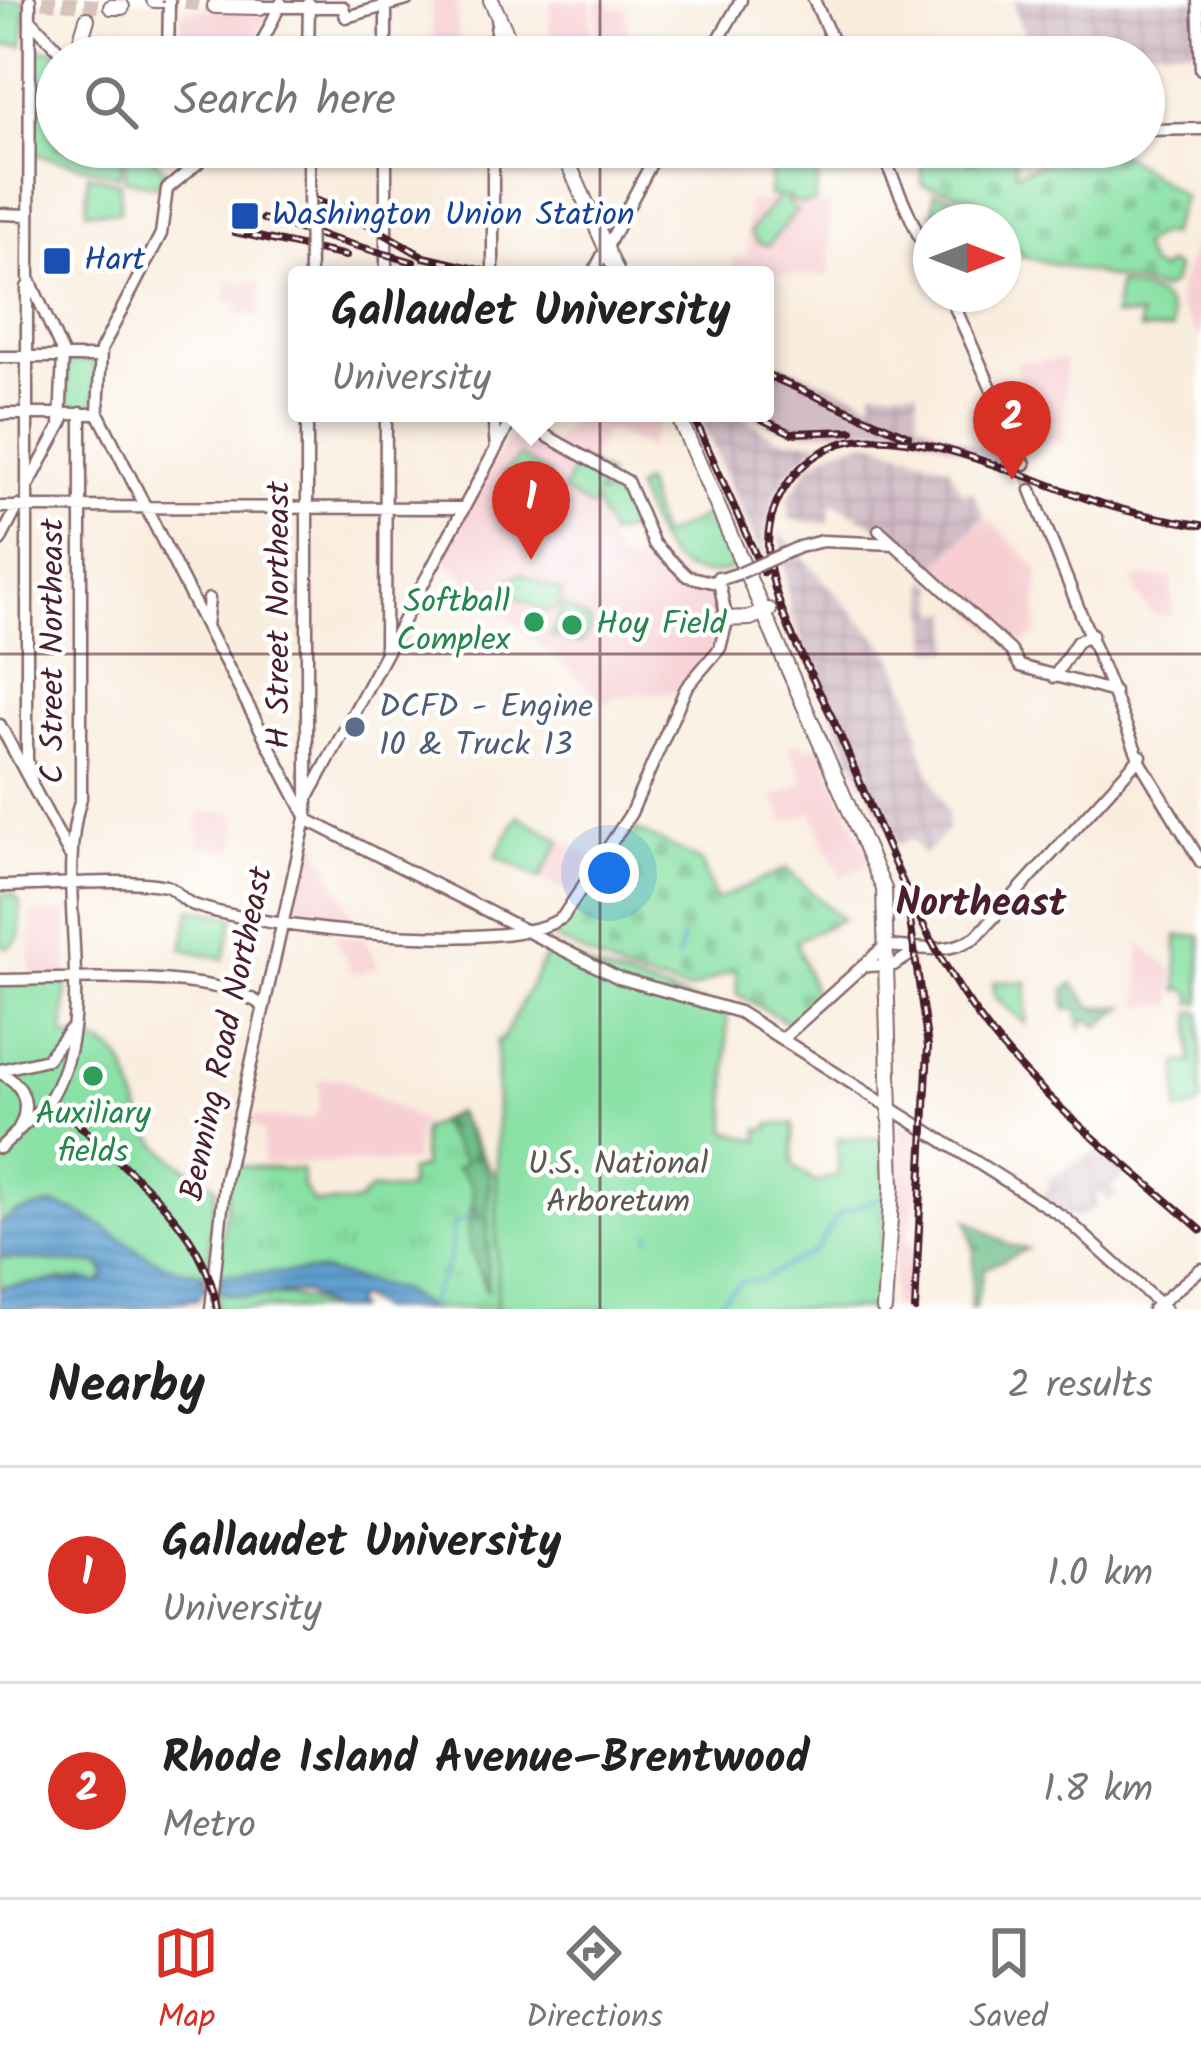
<!DOCTYPE html>
<html lang="en">
<head>
<meta charset="utf-8">
<style>
	body { margin:0; font-family:Kalam,sans-serif; background:#f2f2f2; color:#222 }
	.compass { position:absolute; left:913px; top:204px; width:108px; height:108px; border-radius:50%; background:#fff; box-shadow:0 3px 9px #0004; rotate:90deg }
	.you { position:absolute; left:609px; top:873px; width:42px; height:42px; margin:-30px; border:9px solid #fff; border-radius:50%; background:#1a73e8; box-shadow:0 0 0 18px #1a73e833 }
	.badge { display:grid; place-items:center; width:78px; height:78px; border-radius:50%; background:#d93025; color:#fff; font-size:39px; font-weight:700 }
	.pin { position:absolute; translate:-50% -99px; filter:drop-shadow(0 3px 6px #0008) }
	.pin::after { content:''; position:absolute; top:63px; width:42px; height:36px; background:inherit; clip-path:polygon(0 0,100% 0,50% 100%) }
	.popup { position:absolute; left:288px; top:266px; width:486px; height:156px; box-sizing:border-box; display:grid; place-content:center; border-radius:12px; background:#fff; filter:drop-shadow(0 3px 9px #0005); font-size:39px; white-space:nowrap; color:#767676 }
	.popup b { font-size:45px; color:#222 }
	.popup::after { content:''; position:absolute; left:50%; top:100%; margin-left:-24px; border:24px solid transparent; border-top-color:#fff }
	.list { margin:0; padding:0; list-style:none }
	h2 { display:flex; justify-content:space-between; align-items:center; height:156px; margin:0; padding:0 48px; font-size:51px }
	h2 small { font-size:39px; font-weight:400; color:#767676 }
	.list li { display:grid; grid-template-columns:78px 1fr auto; gap:36px; align-items:center; box-sizing:border-box; height:216px; padding:0 48px; border-top:3px solid #e0e0e0 }
	.list b { display:block; font-size:45px; white-space:nowrap }
	.list p { margin:0; font-size:39px; white-space:nowrap; color:#767676 }
	.list em { font-size:39px; font-style:normal; color:#767676 }
	.icon { flex:none; width:66px; height:66px; fill:none; stroke:currentColor; stroke-width:2; stroke-linecap:round; stroke-linejoin:round }
	.map { position:relative; flex:none; width:1201px; height:1309px; overflow:hidden }
	.search { position:absolute; background:#fff; box-shadow:0 3px 9px #0004; left:36px; right:36px; top:36px; height:132px; display:flex; align-items:center; gap:30px; box-sizing:border-box; padding:0 42px; border-radius:66px; color:#767676; font-size:45px }
	.sheet { height:588px; background:#fff }
	nav { display:flex; justify-content:space-around; align-items:center; box-sizing:border-box; height:168px; border-top:3px solid #e0e0e0; background:#fff; font-size:33px; color:#767676 }
	nav a { display:grid; justify-items:center; gap:6px }
	nav .on { color:#d93025 }
	.map>svg:first-child { display:block }
	.built { fill:#f7cfd3 }
	.industrial { fill:url(#industrial-grid) }
	.railway { fill:#d2bdc7 }
	.grass { fill:url(#grass-tufts); stroke:#6a8068; stroke-width:3 }
	.forest { fill:url(#forest-firs); stroke:#5c6f5a; stroke-width:3 }
	.cemetery { fill:url(#cemetery-stones); stroke:#6a8068; stroke-width:3 }
	.park { fill:#89e1a5; stroke:#6a8068; stroke-width:3 }
	.water { fill:url(#water-rules); stroke:#54607e; stroke-width:3 }
	.lines { fill:none; stroke-linecap:round; stroke-linejoin:round }
	.stream { stroke:#5ea0d1; stroke-width:3 }
	.major-tunnel { stroke:#d6c4ba; stroke-width:10; stroke-dasharray:10 5; stroke-linecap:butt }
	.highway-tunnel { stroke:#d6c4ba; stroke-width:14; stroke-dasharray:14 7; stroke-linecap:butt }
	.major-casing { stroke:#87676a; stroke-width:15 }
	.highway-casing { stroke:#87676a; stroke-width:18 }
	.major { stroke:#fff; stroke-width:10 }
	.highway { stroke:#fff; stroke-width:14 }
	.rail-casing { stroke:#4a1f2b; stroke-width:8 }
	.rail { stroke:#fff; stroke-width:3; stroke-dasharray:9; stroke-linecap:butt }
	.major-bridge-casing { stroke:#87676a; stroke-width:15; stroke-linecap:butt }
	.major-bridge { stroke:#fff; stroke-width:10 }
	.grid { fill:none; stroke:#4a1f2b; stroke-width:3; stroke-opacity:0.55 }
	.transit-dot { fill:#1a4fb4; stroke:#fff; stroke-width:4.5 }
	.leisure-dot { fill:#2e9e5b; stroke:#fff; stroke-width:4.5 }
	.service-dot { fill:#5c6f8a; stroke:#fff; stroke-width:4.5 }
	.labels { text-anchor:middle; dominant-baseline:central; stroke-width:9; stroke-linejoin:round; paint-order:stroke }
	.transit-label { font-size:33px; fill:#164399; stroke:#fff; text-anchor:start }
	.leisure-label { font-size:33px; fill:#27864d; stroke:#fff; text-anchor:end }
	.street-label { font-size:33px; fill:#4a1f2b; stroke:#fff }
	.service-label { font-size:33px; fill:#4e5e75; stroke:#fff; text-anchor:start }
	.park-label { font-size:33px; fill:#5d5950; stroke:#fff }
	.quarter-label { font-size:39px; font-weight:bold; fill:#4a1f2b; stroke:#fff }
</style>
</head>
<body>
<div class="map">
<svg width="1201" height="1309" viewBox="0 0 1201 1309">
	<defs>
		<pattern id="industrial-grid" width="8" height="8" patternUnits="userSpaceOnUse" patternTransform="scale(3)"><rect width="8" height="8" fill="#d2bdc7"/><path d="M0 4h8M4 0v8" fill="none" stroke="#b6a2ab"/></pattern>
		<pattern id="grass-tufts" width="24" height="20" patternUnits="userSpaceOnUse" patternTransform="scale(3)"><rect width="24" height="20" fill="#89e1a5"/><path d="M3 7l-1-3M5 7V3M7 7l1-3M15 17l-1-3M17 17v-4M19 17l1-3" fill="none" stroke="#78c18e"/></pattern>
		<pattern id="forest-firs" width="22" height="20" patternUnits="userSpaceOnUse" patternTransform="scale(3)"><rect width="22" height="20" fill="#6ebf8a"/><path d="M5 1l3.5 6h-7zM16 11l3.5 6h-7z" fill="#5c9b71"/></pattern>
		<pattern id="cemetery-stones" width="16" height="16" patternUnits="userSpaceOnUse" patternTransform="scale(3)"><rect width="16" height="16" fill="#89e1a5"/><path d="M2 7V4a2 2 0 0 1 4 0v3zM10 15v-3a2 2 0 0 1 4 0v3z" fill="#78c18e"/></pattern>
		<pattern id="water-rules" width="6" height="5" patternUnits="userSpaceOnUse" patternTransform="scale(3)"><rect width="6" height="5" fill="#5ea0d1"/><path d="M0 2.5h6" fill="none" stroke="#5082aa"/></pattern>
	</defs>
	<rect width="100%" height="100%" fill="#fff"/>
	<filter id="ink" filterUnits="userSpaceOnUse"><feTurbulence type="fractalNoise" baseFrequency=".00833" numOctaves="2"/><feDisplacementMap in="SourceGraphic" scale="24" xChannelSelector="R" yChannelSelector="G"/><feConvolveMatrix kernelMatrix="1 2 1 2 8 2 1 2 1" color-interpolation-filters="sRGB"/></filter>
	<filter id="wash" filterUnits="userSpaceOnUse"><feTurbulence type="fractalNoise" baseFrequency=".004" numOctaves="4" result="noise"/><feDisplacementMap in="SourceGraphic" scale="48" xChannelSelector="R" yChannelSelector="G"/><feGaussianBlur stdDeviation="2.7" result="paint"/><feColorMatrix in="noise" values="0 0 0 0 0 0 0 0 0 0 0 0 0 0 0 0 0 1.4 0 .05"/><feComposite in="paint" operator="in"/></filter>
	<g filter="url(#wash)">
		<rect width="100%" height="100%" fill="#f9edde"/>
		<path class="built" d="M 432,0 L 457,0 L 458,45 L 432,44 Z
			M 550,0 L 591,0 L 592,45 L 550,45 Z
			M 597,0 L 610,0 L 611,9 L 627,9 L 627,45 L 597,45 Z
			M 181,11 L 266,10 L 269,12 L 254,39 L 181,45 Z
			M 769,195 L 788,195 L 800,204 L 830,204 L 830,276 L 734,274 L 734,257 L 747,256 L 747,202 L 768,201 Z
			M 1201,222 L 1201,339 L 1178,306 L 1178,290 Z
			M 227,282 L 260,282 L 260,315 L 238,315 L 237,303 L 226,303 Z
			M 1065,360 L 1065,443 L 1030,442 L 1041,433 L 1018,398 L 1017,362 Z
			M 575,413 L 663,413 L 648,448 L 607,428 L 592,459 L 577,458 L 561,486 L 595,511 L 616,558 L 629,564 L 658,557 L 715,603 L 718,643 L 679,692 L 616,696 L 607,704 L 441,557 L 516,422 L 553,443 Z
			M 984,515 L 1039,569 L 1036,635 L 1012,648 L 931,571 Z
			M 1134,577 L 1172,577 L 1172,615 L 1153,615 L 1135,592 Z
			M 801,741 L 806,750 L 818,744 L 872,864 L 841,878 L 812,812 L 786,823 L 774,797 L 805,782 L 789,747 Z
			M 198,812 L 235,812 L 239,831 L 234,851 L 198,846 Z
			M 312,834 L 360,929 L 287,921 L 306,837 Z
			M 561,840 L 596,859 L 572,894 L 540,878 Z
			M 30,912 L 67,912 L 67,977 L 30,977 Z
			M 363,936 L 379,967 L 353,974 L 334,937 Z
			M 1139,943 L 1173,970 L 1173,1006 L 1139,1006 Z
			M 340,1078 L 424,1122 L 417,1129 L 414,1162 L 263,1164 L 263,1132 L 242,1116 L 311,1120 L 319,1109 L 319,1079 Z
			M 899,1119 L 920,1132 L 915,1209 L 907,1232 L 907,1243 L 913,1244 L 909,1309 L 892,1309 Z"/>
		<path class="industrial" d="M 1013,0 L 1198,0 L 1199,48 L 1028,48 Z
			M 765,357 L 872,401 L 873,389 L 918,389 L 917,420 L 1015,462 L 1020,473 L 765,374 Z
			M 698,413 L 736,413 L 778,439 L 820,442 L 789,470 L 775,494 L 765,535 L 767,568 Z
			M 870,441 L 949,466 L 961,493 L 973,491 L 984,515 L 931,571 L 886,531 L 836,504 L 829,505 L 829,524 L 790,520 L 788,499 L 811,464 L 835,449 Z
			M 780,533 L 891,653 L 912,701 L 924,760 L 947,811 L 947,831 L 929,851 L 922,854 L 912,839 L 897,845 L 856,767 L 790,613 Z
			M 926,578 L 936,586 L 938,613 L 952,612 L 952,650 L 930,650 Z
			M 1102,1148 L 1128,1173 L 1111,1188 L 1117,1196 L 1106,1202 L 1104,1195 L 1096,1195 L 1097,1207 L 1075,1219 L 1042,1197 L 1050,1184 L 1046,1181 Z"/>
		<path class="railway" d="M 765,373 L 890,423 L 889,427 L 806,432 L 771,426 L 750,413 L 765,413 Z"/>
		<path class="grass" d="M 1,0 L 26,0 L 23,45 L 0,45 Z
			M 520,456 L 550,475 L 537,494 L 503,474 Z
			M 644,483 L 660,537 L 716,511 L 741,566 C 671,594 656,542 635,488 Z
			M 456,1112 L 497,1180 L 497,1309 L 429,1309 L 401,1291 L 323,1271 L 225,1275 L 215,1287 L 231,1166 L 302,1170 L 303,1187 L 314,1203 L 357,1203 L 370,1190 L 408,1190 L 409,1171 L 422,1168 L 422,1130 Z
			M 216,1290 C 251,1307 282,1283 329,1309 L 218,1309 Z"/>
		<path class="forest" d="M 1073,983 L 1092,1007 L 1125,1007 L 1098,1027 L 1087,1019 L 1081,1028 L 1077,1009 L 1066,1009 L 1065,990 Z
			M 456,1113 L 489,1176 L 487,1292 C 484,1286 469,1246 468,1238 C 465,1208 488,1193 456,1168 L 465,1162 L 437,1122 Z
			M 968,1220 L 1008,1245 L 1027,1249 L 984,1269 L 975,1309 L 970,1309 L 974,1251 Z"/>
		<path class="cemetery" d="M 922,147 L 1015,147 L 1016,173 L 1084,147 L 1112,147 L 1183,196 L 1169,235 L 1158,234 L 1141,246 L 1149,265 L 1160,271 L 1168,264 L 1176,268 L 1172,284 L 1162,290 L 1021,256 L 1003,233 L 1003,222 L 995,222 L 975,197 L 922,185 Z
			M 934,193 L 973,202 L 984,215 L 980,222 L 934,222 Z
			M 627,825 L 701,861 L 716,900 L 786,869 L 842,919 L 796,941 L 817,1000 L 788,1023 L 737,994 L 736,969 L 688,991 L 626,974 L 552,937 Z"/>
		<path class="park" d="M 35,50 L 54,50 L 60,57 L 57,96 L 36,101 Z
			M 57,101 L 57,147 L 121,147 L 120,176 L 35,154 L 34,109 Z
			M 124,147 L 144,147 L 165,171 L 157,187 L 125,179 Z
			M 772,157 L 819,167 L 815,202 L 800,204 L 783,195 L 796,212 L 768,245 L 758,243 L 750,231 L 779,197 L 769,195 Z
			M 88,174 L 120,183 L 120,212 L 86,211 Z
			M 1118,284 C 1151,293 1172,292 1172,330 L 1140,330 L 1140,316 L 1114,316 Z
			M 68,361 L 95,362 L 95,409 L 69,410 L 66,405 Z
			M 578,458 L 608,475 L 597,495 L 618,492 L 629,522 L 626,531 L 610,536 L 595,503 L 591,508 L 563,491 Z
			M 521,573 L 562,593 L 558,608 L 545,612 L 511,594 L 511,579 Z
			M 564,605 L 590,621 L 590,632 L 580,643 L 551,636 Z
			M 518,816 L 561,840 L 540,878 L 496,856 Z
			M 12,893 L 20,903 L 20,937 L 8,948 L 0,944 L 0,896 Z
			M 191,908 L 234,917 L 224,959 L 182,949 Z
			M 1177,936 L 1201,936 L 1201,1003 L 1192,1003 L 1192,994 L 1183,988 L 1178,991 Z
			M 551,946 L 595,969 L 727,1012 L 727,1131 L 759,1141 L 759,1129 L 769,1129 L 769,1124 L 793,1124 L 793,1166 L 816,1183 L 838,1174 L 838,1138 L 887,1139 L 879,1309 L 497,1309 L 497,1040 L 502,1040 Z
			M 0,982 L 67,982 L 64,1037 C 146,1041 120,1092 155,1140 C 169,1159 196,1173 216,1186 L 205,1286 L 204,1275 C 186,1271 166,1266 149,1258 C 102,1236 55,1186 0,1224 Z
			M 993,982 L 1027,982 L 1026,1024 L 995,997 Z
			M 1192,1012 L 1201,1012 L 1201,1105 L 1178,1112 L 1178,1063 L 1192,1062 Z
			M 6,1257 C 39,1262 68,1258 100,1264 L 105,1275 L 99,1283 L 61,1280 L 0,1287 L 0,1258 Z"/>
		<path class="water" d="M 51,1205 C 101,1209 140,1270 201,1273 L 205,1286 L 219,1286 L 225,1275 L 323,1271 L 401,1291 L 429,1309 L 379,1309 L 358,1297 L 352,1303 L 357,1309 L 329,1309 L 303,1292 L 244,1297 L 205,1289 L 198,1299 L 134,1309 L 0,1309 L 0,1287 L 82,1279 L 99,1283 L 105,1275 L 100,1264 L 0,1258 L 0,1224 L 16,1213 Z"/>
		<g class="lines">
			<path class="stream" d="M 677,958 L 683,937
				M 650,1233 L 650,1239
				M 439,1282 L 450,1258 L 453,1224 L 471,1216
				M 427,1308 L 438,1284
				M 748,1308 L 750,1309
				M 708,1309 L 743,1281 L 760,1280 L 816,1250 L 839,1214 L 882,1197"/>
		</g>
	</g>
	<g filter="url(#ink)">
		<g class="lines">
			<path class="major-tunnel" d="M 1019,461 L 1031,490"/>
			<path class="highway-tunnel" d="M 21,0 L 111,7
				M 164,0 L 215,6"/>
			<g class="major-casing">
				<path id="major" d="M 30,0 L 29,278 L 63,354 L 60,425
					M 814,0 L 840,57
					M 1198,0 L 1201,69
					M 260,7 L 343,7 L 346,17 L 407,0
					M 31,20 L 65,57
					M 168,57 L 169,3
					M 255,57 L 281,3
					M 308,57 L 309,3
					M 386,57 L 386,3
					M 493,57 L 498,15
					M 709,57 L 741,0
					M 1144,130 L 1201,129
					M 208,147 L 198,163 L 167,189 L 161,234 L 101,350 L 98,413 L 218,650
					M 309,147 L 309,190
					M 386,147 L 386,275
					M 493,147 L 493,275
					M 879,147 L 931,263
					M 0,214 L 28,215
					M 592,275 L 660,147
					M 27,287 L 27,759 L 32,783
					M 949,294 L 1025,464
					M 0,357 L 99,357
					M 493,413 L 496,449
					M 0,414 L 98,414
					M 513,417 L 627,481 L 654,544 L 687,576 L 712,582 L 740,573
					M 29,484 L 63,421
					M 1031,490 L 1141,763 L 1201,862
					M 0,507 L 463,508
					M 879,530 L 1011,651 L 1020,666 L 1114,692
					M 0,541 L 18,506
					M 799,547 L 822,541 L 895,544
					M 206,626 L 209,599
					M 218,648 L 308,820 L 619,978 L 739,1012 L 1065,1218 L 1165,1309
					M 385,648 L 386,413
					M 1054,677 L 1077,642 L 1092,634
					M 0,725 L 69,854
					M 310,794 L 515,413
					M 0,886 C 46,886 123,877 166,886 C 175,888 182,901 194,905 C 256,928 516,957 564,916
					M 562,918 L 631,813 L 686,688 L 720,648 L 727,621 L 718,577
					M 864,966 L 894,965 L 913,953
					M 0,980 C 61,980 219,968 264,1007
					M 782,1039 L 885,946 C 917,947 945,956 976,937 L 1141,756
					M 0,1070 L 47,1059 L 69,1031
					M 0,1073 C 29,1086 32,1113 13,1137
					M 53,1094 C 101,1007 52,892 81,798 L 81,413
					M 0,1148 L 48,1102
					M 211,1309 L 225,1180 L 307,814 L 307,413
					M 1153,1309 L 1201,1269"/>
			</g>
			<g class="highway-casing">
				<path id="highway" d="M 154,0 L 164,0
					M 491,0 L 517,57
					M 215,6 L 260,7
					M 111,7 L 122,7
					M 81,39 L 87,19
					M 561,147 L 618,275
					M 677,413 L 884,889 L 892,1187 L 884,1309
					M 722,619 L 750,618 L 769,610"/>
			</g>
			<use href="#major" class="major"/>
			<use href="#highway" class="highway"/>
			<g class="rail-casing">
				<path id="rail" d="M 312,199 L 349,213 L 424,257 L 501,275
					M 263,219 L 413,262
					M 235,232 L 346,256
					M 765,374 L 908,436
					M 692,413 L 763,572
					M 749,413 L 791,433 L 852,431
					M 1201,525 C 1168,520 1135,514 1103,504 C 1036,483 909,421 842,443 C 798,457 767,500 768,547 C 770,606 811,672 835,724 C 881,828 919,942 990,1032 C 1049,1107 1130,1167 1201,1230
					M 910,920 L 928,1047 L 915,1309
					M 61,1107 C 120,1168 204,1220 217,1309"/>
			</g>
			<use href="#rail" class="rail"/>
			<g class="major-bridge-casing">
				<path id="major-bridge" d="M 169,0 L 169,3
					M 309,190 L 310,275
					M 740,573 L 799,547
					M 48,1102 L 53,1094"/>
			</g>
			<use href="#major-bridge" class="major-bridge"/>
		</g>
	</g>
	<path class="grid" d="M 600,0 L 600,57M 600,147 L 600,1309M 0,654 L 1201,654"/>
	<g class="transit-dot">
		<rect x="230" y="201" width="30" height="30" rx="6"/>
		<rect x="42" y="246" width="30" height="30" rx="6"/>
	</g>
	<g class="leisure-dot">
		<circle cx="534" cy="622" r="12"/>
		<circle cx="572" cy="625" r="12"/>
		<circle cx="93" cy="1076" r="12"/>
	</g>
	<circle class="service-dot" cx="355" cy="727" r="12"/>
	<g class="labels">
		<g class="transit-label">
			<text x="272" y="216">Washington Union Station</text>
			<text x="84" y="261">Hart</text>
		</g>
		<g class="leisure-label">
			<text x="510" y="603">Softball<tspan x="510" dy="38">Complex</tspan></text>
			<text x="596" y="625" text-anchor="start">Hoy Field</text>
			<text x="93" y="1115" text-anchor="middle">Auxiliary<tspan x="93" dy="38">fields</tspan></text>
		</g>
		<g class="street-label">
			<text transform="translate(280 615) rotate(-90)">H Street Northeast</text>
			<text transform="translate(54 651) rotate(-90)">C Street Northeast</text>
			<text transform="translate(228 1034) rotate(-78)">Benning Road Northeast</text>
		</g>
		<g class="service-label">
			<text x="379" y="708">DCFD - Engine<tspan x="379" dy="38">10 &amp; Truck 13</tspan></text>
		</g>
		<g class="park-label">
			<text x="618" y="1165">U.S. National<tspan x="618" dy="38">Arboretum</tspan></text>
		</g>
		<g class="quarter-label">
			<text x="981" y="905">Northeast</text>
		</g>
	</g>
</svg>
<svg class="compass" viewBox="-18 -18 36 36"><path d="M0-13l5 13h-10z" fill="#e53935"/><path d="M0 13l5-13h-10z" fill="#767676"/></svg>
<div class="you"></div>
<div class="pin badge" style="left:531px;top:560px">1</div>
<div class="popup"><b>Gallaudet University</b>University</div>
<div class="pin badge" style="left:1012px;top:480px">2</div>
<div class="search"><svg class="icon" aria-label="search" viewBox="0 0 24 24"><circle cx="10" cy="10" r="6"/><path d="M15 15l6 6"/></svg>Search here</div>
</div>
<section class="sheet">
<h2>Nearby<small>2 results</small></h2>
<ul class="list">
<li><span class="badge">1</span><div><b>Gallaudet University</b><p>University</p></div><em>1.0 km</em></li>
<li><span class="badge">2</span><div><b>Rhode Island Avenue–Brentwood</b><p>Metro</p></div><em>1.8 km</em></li>
</ul>
</section>
<nav>
<a class="on"><svg class="icon" aria-label="map" viewBox="0 0 24 24"><path d="M3 6l6-2 6 2 6-2v14l-6 2-6-2-6 2zM9 4v14M15 6v14"/></svg>Map</a>
<a><svg class="icon" aria-label="directions" viewBox="0 0 24 24"><path d="M12 3l9 9-9 9-9-9zM9 14v-3h6M13 9l2 2-2 2"/></svg>Directions</a>
<a><svg class="icon" aria-label="saved" viewBox="0 0 24 24"><path d="M7 4h10v16l-5-4-5 4z"/></svg>Saved</a>
</nav>
</body>
</html>
